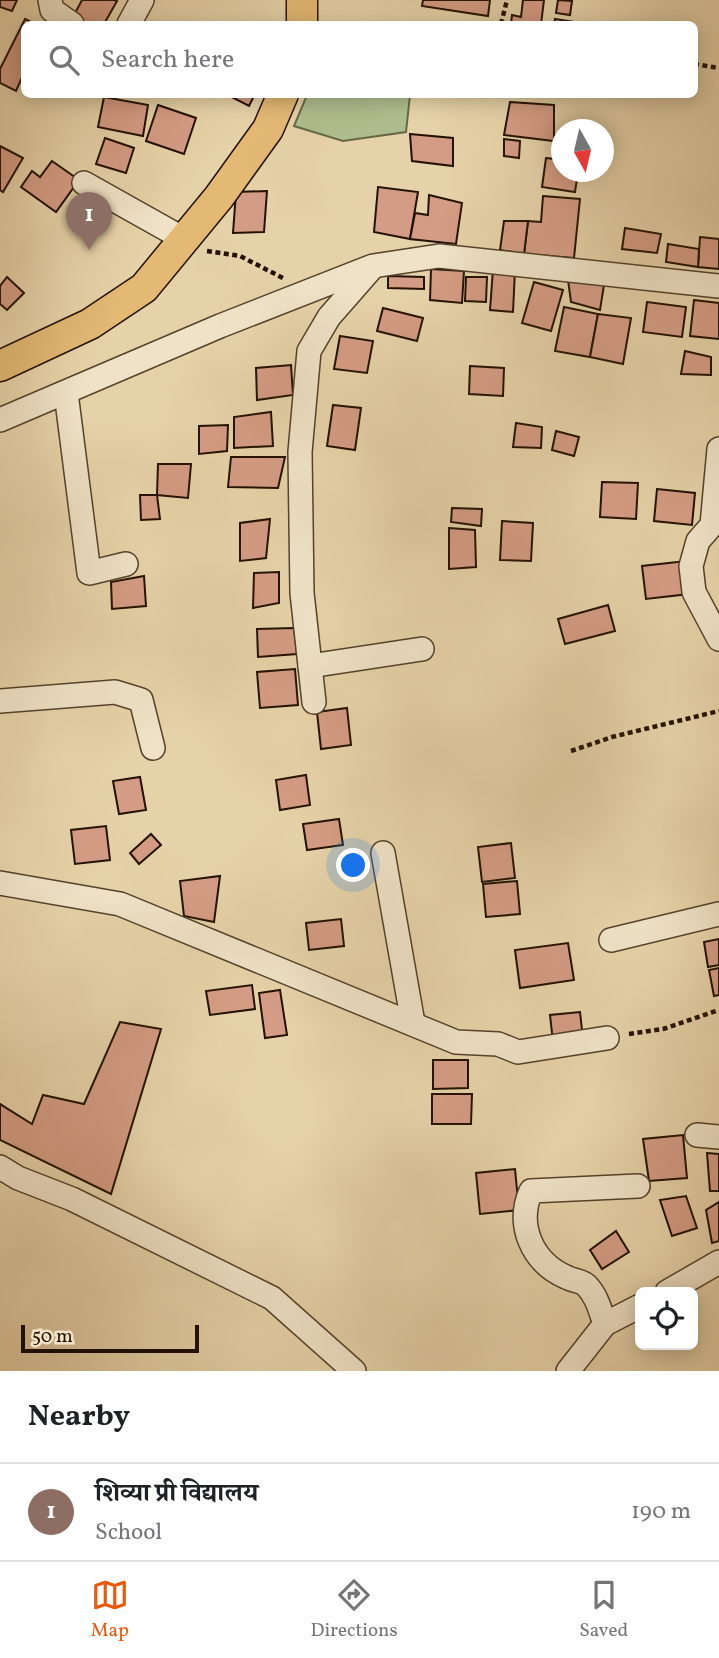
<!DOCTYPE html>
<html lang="en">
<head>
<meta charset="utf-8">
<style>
  :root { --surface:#fff; --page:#f6f6f6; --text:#202124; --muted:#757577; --line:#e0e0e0; --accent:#ea580c }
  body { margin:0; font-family:Vollkorn,"Noto Serif Devanagari",serif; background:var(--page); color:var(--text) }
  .controls { position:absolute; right:21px; bottom:21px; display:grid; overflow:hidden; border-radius:10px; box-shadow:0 4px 18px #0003 }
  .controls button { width:63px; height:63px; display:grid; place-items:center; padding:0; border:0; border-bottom:2px solid var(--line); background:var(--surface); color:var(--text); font:35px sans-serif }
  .compass { position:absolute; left:551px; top:119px; width:63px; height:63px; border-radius:50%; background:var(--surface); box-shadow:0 4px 18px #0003; rotate:172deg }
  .scale { position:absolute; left:21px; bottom:18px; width:178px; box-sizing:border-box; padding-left:7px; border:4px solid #231200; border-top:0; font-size:19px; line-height:24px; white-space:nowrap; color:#231200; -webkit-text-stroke:5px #efe2c6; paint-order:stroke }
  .you { position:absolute; left:354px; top:866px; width:24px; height:24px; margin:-18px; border:5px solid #fff; border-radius:50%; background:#1a73e8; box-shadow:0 0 0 10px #1a73e833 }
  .badge { display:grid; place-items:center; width:46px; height:46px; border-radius:50%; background:var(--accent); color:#fff; font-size:23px; font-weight:700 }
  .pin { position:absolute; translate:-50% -58px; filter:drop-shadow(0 2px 4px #0008) }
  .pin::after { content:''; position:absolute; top:37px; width:24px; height:21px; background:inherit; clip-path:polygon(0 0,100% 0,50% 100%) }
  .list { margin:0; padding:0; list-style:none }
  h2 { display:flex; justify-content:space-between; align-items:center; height:91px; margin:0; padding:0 28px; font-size:30px }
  h2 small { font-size:23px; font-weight:400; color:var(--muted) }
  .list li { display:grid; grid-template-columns:46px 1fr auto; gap:21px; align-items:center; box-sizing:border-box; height:98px; padding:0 28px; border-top:2px solid var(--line) }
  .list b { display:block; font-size:26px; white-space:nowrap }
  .list p { margin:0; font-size:23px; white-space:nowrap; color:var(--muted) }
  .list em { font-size:23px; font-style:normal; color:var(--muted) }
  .icon { flex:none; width:38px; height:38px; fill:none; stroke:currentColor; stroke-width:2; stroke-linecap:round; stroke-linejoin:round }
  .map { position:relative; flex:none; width:719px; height:1371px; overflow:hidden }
  .search { position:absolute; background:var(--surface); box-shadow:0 4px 18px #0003; left:21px; right:21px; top:21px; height:77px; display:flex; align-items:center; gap:18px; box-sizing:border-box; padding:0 24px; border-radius:10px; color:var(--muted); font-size:26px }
  .sheet { height:189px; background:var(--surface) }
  nav { display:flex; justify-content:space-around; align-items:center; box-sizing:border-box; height:98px; border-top:2px solid var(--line); background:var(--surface); font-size:19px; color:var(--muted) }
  nav a { display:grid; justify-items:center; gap:4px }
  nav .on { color:var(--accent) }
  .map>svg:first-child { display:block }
</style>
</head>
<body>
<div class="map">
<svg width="719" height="1371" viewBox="0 0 719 1371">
  <rect width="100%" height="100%" fill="#e6d2a8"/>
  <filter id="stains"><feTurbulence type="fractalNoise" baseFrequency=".00286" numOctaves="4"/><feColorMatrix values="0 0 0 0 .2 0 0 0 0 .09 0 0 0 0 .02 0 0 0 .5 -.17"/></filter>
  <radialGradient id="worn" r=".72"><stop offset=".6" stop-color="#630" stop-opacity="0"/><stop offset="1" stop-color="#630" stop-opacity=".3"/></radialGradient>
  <polygon fill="#aebd8d" stroke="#686846" stroke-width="2" points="307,95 410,95 406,132 343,141 294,126"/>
  <g fill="#d49c84" stroke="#231200" stroke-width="2">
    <polygon points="0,0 17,0 12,11 0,7"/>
    <polygon points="82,0 114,0 117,1 104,24 87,24 73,17"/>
    <polygon points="423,0 490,0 488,16 422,6"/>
    <polygon points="523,0 544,0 541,24 511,24 512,15 521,17"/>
    <polygon points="558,0 572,1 570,15 556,13"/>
    <polygon points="25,19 35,24 24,24 24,73 16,91 0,83 0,69"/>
    <polygon points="555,19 587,24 554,24"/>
    <polygon points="226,94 255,94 249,106"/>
    <polygon points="104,97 148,105 143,136 98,127"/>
    <polygon points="510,102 554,105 554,141 504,135"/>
    <polygon points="158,105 196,118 184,154 146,141"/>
    <polygon points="410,134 453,138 453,166 412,161"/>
    <polygon points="105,138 134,148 126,173 96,164"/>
    <polygon points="504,139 520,141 519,158 504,156"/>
    <polygon points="0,146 23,158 3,192 0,190"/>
    <polygon points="546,158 562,160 562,172 578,172 575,192 542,187"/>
    <polygon points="52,161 79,180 56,212 21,187 32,171 40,177"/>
    <polygon points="378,187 418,192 410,239 374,232"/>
    <polygon points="267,191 264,232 233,233 236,192"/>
    <polygon points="429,195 462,203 456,244 410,239 415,213 428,215"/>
    <polygon points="543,196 580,199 574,258 524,254 528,221 541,222"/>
    <polygon points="504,221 528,221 524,254 500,250"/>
    <polygon points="625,228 661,234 657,253 622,249"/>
    <polygon points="700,237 719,239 719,269 698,267"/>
    <polygon points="668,244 699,249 698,267 666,262"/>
    <polygon points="431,269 464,271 462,303 430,300"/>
    <polygon points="493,269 515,270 513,312 490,310"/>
    <polygon points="388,276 424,277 424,289 388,288"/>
    <polygon points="7,277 24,293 7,310 0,304 0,286"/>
    <polygon points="466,277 487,277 486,302 465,301"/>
    <polygon points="568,280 604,285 600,310 571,302"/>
    <polygon points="534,282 563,290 551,331 522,323"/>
    <polygon points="694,300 719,303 719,339 690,336"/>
    <polygon points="647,302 686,307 682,337 643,332"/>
    <polygon points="564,307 598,314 590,357 555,351"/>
    <polygon points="383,308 423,318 417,341 377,331"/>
    <polygon points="598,314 631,318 623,364 590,357"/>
    <polygon points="340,336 373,341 367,373 334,369"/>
    <polygon points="685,351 711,357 711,375 681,374"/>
    <polygon points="291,365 293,395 257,400 256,368"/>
    <polygon points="470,366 504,368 503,396 469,394"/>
    <polygon points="333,405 361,408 355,450 327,446"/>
    <polygon points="271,412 273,446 234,448 234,417"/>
    <polygon points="516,423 542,427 541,448 513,447"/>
    <polygon points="228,425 227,451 199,454 199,426"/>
    <polygon points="556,431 579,437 574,456 552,450"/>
    <polygon points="231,457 285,457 278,488 228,487"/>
    <polygon points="158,464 191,464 188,498 157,495"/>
    <polygon points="602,482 638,483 636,519 600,517"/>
    <polygon points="657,489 695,493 692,525 654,521"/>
    <polygon points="140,495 157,495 160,519 141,520"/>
    <polygon points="452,508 482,509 481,526 451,522"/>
    <polygon points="270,519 266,558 240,561 240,523"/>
    <polygon points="502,521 533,523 531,561 500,560"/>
    <polygon points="449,528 475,530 476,567 449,569"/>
    <polygon points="686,561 689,594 646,599 642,566"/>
    <polygon points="279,572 279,603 253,608 254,573"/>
    <polygon points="144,576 146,606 112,609 111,582"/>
    <polygon points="608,605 615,631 565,644 558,619"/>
    <polygon points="294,628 297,654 258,657 257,629"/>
    <polygon points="295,669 298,705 260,708 257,672"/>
    <polygon points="347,708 351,745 321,749 317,712"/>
    <polygon points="306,775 310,805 280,810 276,780"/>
    <polygon points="140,777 146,810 119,814 113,781"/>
    <polygon points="339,819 343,845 307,850 303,824"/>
    <polygon points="106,826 110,860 75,864 71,830"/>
    <polygon points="151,834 161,845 139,864 130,853"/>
    <polygon points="511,843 515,878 482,882 478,847"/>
    <polygon points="220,876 214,922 184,916 180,881"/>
    <polygon points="517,881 520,914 486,917 483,884"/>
    <polygon points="341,919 344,946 309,950 306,923"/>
    <polygon points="719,939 719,965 708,967 704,942"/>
    <polygon points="568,943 574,980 520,988 515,950"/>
    <polygon points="719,968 719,995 714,996 709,970"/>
    <polygon points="252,985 255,1009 210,1015 206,991"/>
    <polygon points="280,990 287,1035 265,1038 259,993"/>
    <polygon points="580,1012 583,1039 553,1042 550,1015"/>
    <polygon points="120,1022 161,1029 111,1194 0,1140 0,1104 32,1124 43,1095 84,1104"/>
    <polygon points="433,1060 468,1060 468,1088 433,1089"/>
    <polygon points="432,1094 472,1094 471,1124 432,1124"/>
    <polygon points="683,1135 687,1178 649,1181 643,1139"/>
    <polygon points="707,1153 719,1154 719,1191 710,1191"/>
    <polygon points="515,1169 519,1210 480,1214 476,1173"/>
    <polygon points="686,1196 697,1228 672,1236 660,1200"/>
    <polygon points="719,1202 719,1241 712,1243 706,1210"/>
    <polygon points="616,1231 629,1252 602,1269 590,1250"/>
  </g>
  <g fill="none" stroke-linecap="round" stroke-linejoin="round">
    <defs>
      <g id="minor">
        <polyline points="50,0 52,10 72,24"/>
        <polyline points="129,24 142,0"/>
        <polyline points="84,183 182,238"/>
        <polyline points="66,393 89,573 126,564"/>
        <polyline points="0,420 220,326 373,266 439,256 719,286"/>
        <polyline points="719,449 712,525 698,541 691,566 694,592 719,639"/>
        <polyline points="310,666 422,649"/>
        <polyline points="0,701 115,692 141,700 153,748"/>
        <polyline points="314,702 302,593 300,452 309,351 329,317 371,269"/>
        <polyline points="383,853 413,1023"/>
        <polyline points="0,883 120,904 456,1042 498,1044 518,1052 607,1038"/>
        <polyline points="611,940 719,914"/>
        <polyline points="697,1135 719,1137"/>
        <polyline points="0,1167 18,1178 72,1199 272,1298 354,1371"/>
        <polyline points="667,1292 719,1262"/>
        <path d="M 605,1324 C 600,1310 597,1296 586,1285 C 580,1280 573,1281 566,1277 C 532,1262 516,1225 531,1191 L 638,1186"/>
        <polyline points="568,1371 605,1324 640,1306"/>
      </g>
      <g id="major">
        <polyline points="302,24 302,0"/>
        <polyline points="0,366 90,324 144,288 219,197 268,129 283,94"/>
      </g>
    </defs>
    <use href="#minor" stroke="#54422a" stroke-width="26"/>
    <use href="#major" stroke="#231200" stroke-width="33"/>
    <g stroke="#231200" stroke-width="4.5" stroke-dasharray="5 3.5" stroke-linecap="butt">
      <polyline points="501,24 507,0"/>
      <polyline points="694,64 719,68"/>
      <polyline points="207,251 240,256 283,278"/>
      <polyline points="571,751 612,737 719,711"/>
      <polyline points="629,1034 663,1029 719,1010"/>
    </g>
    <use href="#minor" stroke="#efe2c6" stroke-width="23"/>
    <use href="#major" stroke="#e3b974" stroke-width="30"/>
  </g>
  <rect width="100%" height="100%" filter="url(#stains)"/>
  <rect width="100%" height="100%" fill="url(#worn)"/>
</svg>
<div class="controls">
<button><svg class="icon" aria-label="locate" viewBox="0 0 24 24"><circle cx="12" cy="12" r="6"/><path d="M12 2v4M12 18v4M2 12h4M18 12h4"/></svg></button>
</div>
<svg class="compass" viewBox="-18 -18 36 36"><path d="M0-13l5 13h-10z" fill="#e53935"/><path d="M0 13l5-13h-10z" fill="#757577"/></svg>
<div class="scale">50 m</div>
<div class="you"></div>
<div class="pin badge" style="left:89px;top:250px;background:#8d6e63">1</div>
<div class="search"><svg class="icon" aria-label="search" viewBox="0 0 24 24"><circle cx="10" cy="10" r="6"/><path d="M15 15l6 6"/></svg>Search here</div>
</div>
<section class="sheet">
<h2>Nearby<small></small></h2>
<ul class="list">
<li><span class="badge" style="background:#8d6e63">1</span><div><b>शिव्या प्री विद्यालय</b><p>School</p></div><em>190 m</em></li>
</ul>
</section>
<nav>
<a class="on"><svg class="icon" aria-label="map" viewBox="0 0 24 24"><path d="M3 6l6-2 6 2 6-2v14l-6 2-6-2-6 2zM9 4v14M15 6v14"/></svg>Map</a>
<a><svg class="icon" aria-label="directions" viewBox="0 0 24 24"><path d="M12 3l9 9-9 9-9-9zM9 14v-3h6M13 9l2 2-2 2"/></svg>Directions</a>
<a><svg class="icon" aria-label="saved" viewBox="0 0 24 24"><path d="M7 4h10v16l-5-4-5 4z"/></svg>Saved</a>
</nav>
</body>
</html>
